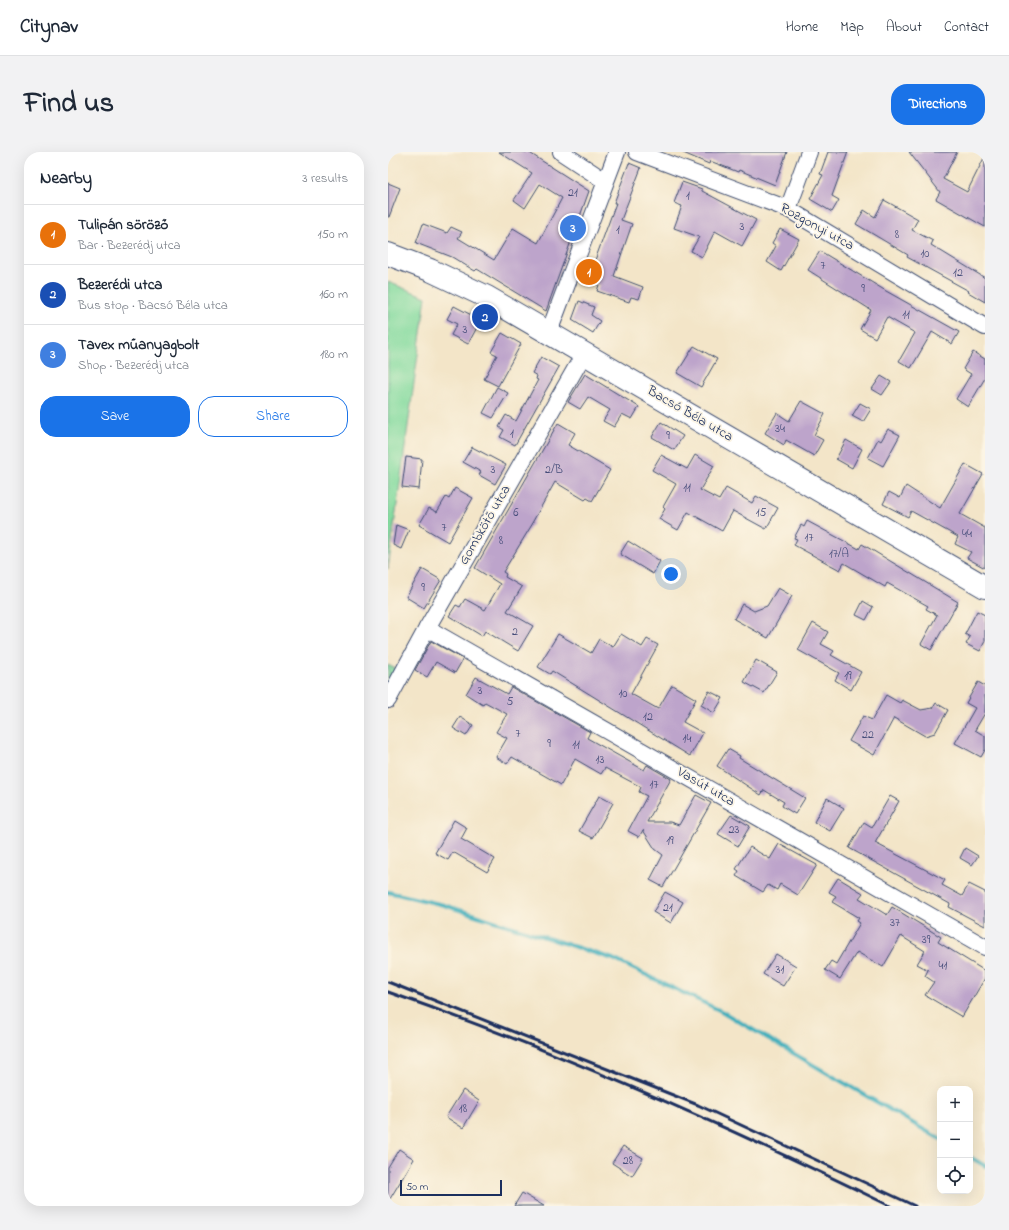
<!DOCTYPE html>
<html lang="en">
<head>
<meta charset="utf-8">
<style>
  :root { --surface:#fff; --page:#f2f2f3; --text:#1f2937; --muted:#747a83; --line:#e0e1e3; --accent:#1a73e8 }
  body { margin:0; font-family:"Indie Flower",sans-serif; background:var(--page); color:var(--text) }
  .controls { position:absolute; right:12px; bottom:12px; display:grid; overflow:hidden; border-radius:8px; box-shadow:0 4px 16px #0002 }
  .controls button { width:36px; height:36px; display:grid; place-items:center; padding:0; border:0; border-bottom:1px solid var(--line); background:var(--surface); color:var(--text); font:20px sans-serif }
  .scale { position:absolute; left:12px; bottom:10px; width:102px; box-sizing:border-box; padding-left:4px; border:2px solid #1b2f5e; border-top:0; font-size:11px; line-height:14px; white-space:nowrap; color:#1b2f5e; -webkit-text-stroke:3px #fcf5e5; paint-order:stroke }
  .you { position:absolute; left:283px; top:422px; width:14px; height:14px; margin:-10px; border:3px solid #fff; border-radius:50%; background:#1a73e8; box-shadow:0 0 0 6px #1a73e833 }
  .badge { display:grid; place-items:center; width:26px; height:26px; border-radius:50%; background:var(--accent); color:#fff; font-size:13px; font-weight:700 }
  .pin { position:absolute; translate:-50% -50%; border:2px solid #fff; box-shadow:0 1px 4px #0006 }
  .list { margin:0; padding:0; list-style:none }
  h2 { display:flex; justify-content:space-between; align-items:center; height:52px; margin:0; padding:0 16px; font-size:17px }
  h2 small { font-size:13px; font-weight:400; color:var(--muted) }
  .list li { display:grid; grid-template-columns:26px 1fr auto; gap:12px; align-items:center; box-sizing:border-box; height:60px; padding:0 16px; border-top:1px solid var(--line) }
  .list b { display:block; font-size:15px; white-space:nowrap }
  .list p { margin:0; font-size:13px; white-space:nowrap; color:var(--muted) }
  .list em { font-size:13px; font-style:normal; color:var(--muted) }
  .actions { display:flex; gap:8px; padding:12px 16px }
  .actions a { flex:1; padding:9px 0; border:1px solid var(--accent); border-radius:16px; text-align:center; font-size:14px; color:var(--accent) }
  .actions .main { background:var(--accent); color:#fff }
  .icon { flex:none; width:22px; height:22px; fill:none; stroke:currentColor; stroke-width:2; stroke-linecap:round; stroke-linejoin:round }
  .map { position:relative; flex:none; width:597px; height:1054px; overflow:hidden; border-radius:16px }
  header { display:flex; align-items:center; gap:24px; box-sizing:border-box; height:56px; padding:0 20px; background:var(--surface); border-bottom:1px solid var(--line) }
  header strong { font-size:19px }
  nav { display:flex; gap:22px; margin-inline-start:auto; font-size:14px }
  .intro { display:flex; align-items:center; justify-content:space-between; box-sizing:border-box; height:96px; padding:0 24px }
  h1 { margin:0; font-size:28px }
  .button { padding:10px 18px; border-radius:16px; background:var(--accent); color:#fff; font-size:14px; font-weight:700 }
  main { display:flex; gap:24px; padding:0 24px }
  aside { flex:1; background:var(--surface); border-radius:16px; box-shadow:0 4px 16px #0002 }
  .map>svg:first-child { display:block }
</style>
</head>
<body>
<header>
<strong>Citynav</strong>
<nav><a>Home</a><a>Map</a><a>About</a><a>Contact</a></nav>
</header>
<div class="intro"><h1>Find us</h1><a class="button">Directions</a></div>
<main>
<aside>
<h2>Nearby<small>3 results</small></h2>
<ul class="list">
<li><span class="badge" style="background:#e8710a">1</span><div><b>Tulipán söröző</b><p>Bar · Bezerédj utca</p></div><em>150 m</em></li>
<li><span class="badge" style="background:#1a4fb4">2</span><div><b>Bezerédi utca</b><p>Bus stop · Bacsó Béla utca</p></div><em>160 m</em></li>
<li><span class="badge" style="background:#3f7fe0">3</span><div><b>Tavex műanyagbolt</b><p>Shop · Bezerédj utca</p></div><em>180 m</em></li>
</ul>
<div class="actions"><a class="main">Save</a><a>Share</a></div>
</aside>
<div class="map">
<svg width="597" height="1054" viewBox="0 0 597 1054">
  <rect width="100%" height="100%" fill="#fcf5e5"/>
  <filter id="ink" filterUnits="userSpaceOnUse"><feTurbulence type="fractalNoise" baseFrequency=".025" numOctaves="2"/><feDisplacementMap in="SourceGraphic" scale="8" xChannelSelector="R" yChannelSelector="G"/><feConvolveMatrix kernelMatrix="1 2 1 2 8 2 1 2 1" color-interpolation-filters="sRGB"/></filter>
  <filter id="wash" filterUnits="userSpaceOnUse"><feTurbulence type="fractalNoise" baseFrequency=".012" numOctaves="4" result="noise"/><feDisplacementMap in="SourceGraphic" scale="16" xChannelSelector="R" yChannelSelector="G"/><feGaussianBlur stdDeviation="0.9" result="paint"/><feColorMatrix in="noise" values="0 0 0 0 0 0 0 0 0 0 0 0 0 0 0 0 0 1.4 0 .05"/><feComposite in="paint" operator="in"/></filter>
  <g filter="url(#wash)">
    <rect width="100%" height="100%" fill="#f3e5c8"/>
    <g fill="#83da9e" stroke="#4f847e">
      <polygon points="0,130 38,145 0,417"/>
      <polygon points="0,513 10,518 0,534"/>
    </g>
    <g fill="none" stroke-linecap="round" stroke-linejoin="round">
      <g stroke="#40afbc" stroke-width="4">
        <polyline points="0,740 56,753 225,807 333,859 552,987"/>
        <polyline points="582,1005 597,1014"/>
      </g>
    </g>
    <g id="blocks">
      <g fill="#bda4cb">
        <polygon points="111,0 140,0 201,39 158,159 89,117 87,119 64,105 28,91 35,72 59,81 63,75 74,80 70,86 106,108 125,76 150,91 174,46 152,32 137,56 126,48 144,21"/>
        <polygon points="293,0 399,0 387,33 351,18 350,20 322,9 321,12"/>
        <polygon points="440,0 460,0 444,44 451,48 444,60 422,47 435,23 432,22"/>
        <polygon points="521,0 569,0 555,27 579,40 597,4 597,75 548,47 552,40"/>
        <polygon points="241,11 253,16 233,68 244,72 226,124 255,135 251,147 243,145 241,150 209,139 211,133 204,130 210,113 206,111 228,51 226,51"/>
        <polygon points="294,30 314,37 314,39 368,68 354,94 327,79 314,105 303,99 311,85 286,76 294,54 286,51"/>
        <polygon points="0,31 12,36 1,65 0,65"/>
        <polygon points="496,48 530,67 524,78 545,89 543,93 597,126 597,150 580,140 581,139 519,105 520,103 468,72 476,58 487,65"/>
        <polygon points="392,77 411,87 393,119 379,110 388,94 384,91"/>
        <polygon points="432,99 498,139 571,180 564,192 544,180 523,216 511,209 527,181 499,165 487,186 472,177 483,158 420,118"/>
        <polygon points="191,149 206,155 203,163 212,169 205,181 184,168"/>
        <polygon points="66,154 93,168 80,192 63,183 69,172 59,167"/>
        <polygon points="114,181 133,192 110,234 96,227 109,203 103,200"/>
        <polygon points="306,194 329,207 313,235 289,221"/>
        <polygon points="585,200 597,207 597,226 580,255 568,247 583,222 575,217"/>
        <polygon points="153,205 171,215 127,293 112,285 116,278 111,275 118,263 128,269 150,228 148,227 149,224 144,221"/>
        <polygon points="197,222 251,255 244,267 234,262 226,275 215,269 222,258 200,245 192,257 180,250"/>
        <polygon points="493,224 503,230 494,243 484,237"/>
        <polygon points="109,235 120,241 105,266 95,261"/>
        <polygon points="413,249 437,262 426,283 435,288 426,304 398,288 396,293 377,281 389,261 401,269"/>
        <polygon points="472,251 483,257 475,270 464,264"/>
        <polygon points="273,270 295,284 286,298 264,285"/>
        <polygon points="170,271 187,281 180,293 222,318 204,349 199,346 197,348 167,330 144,371 145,371 115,420 118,422 117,425 134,435 119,459 145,474 130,499 97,479 94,484 61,464 68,453 72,455 77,447 97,458 112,432 87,416"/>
        <polygon points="500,277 512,283 495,314 480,306 490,287 493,289"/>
        <polygon points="458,288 474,297 464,316 448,307"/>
        <polygon points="84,295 118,313 107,332 91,323 93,320 75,310"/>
        <polygon points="273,303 299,317 307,303 326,314 312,338 331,348 338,336 364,351 368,344 390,356 378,377 345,359 334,379 300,360 290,378 271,367 277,357 275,355 288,332 264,318"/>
        <polygon points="18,305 34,307 31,337 14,335"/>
        <polygon points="577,312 595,322 572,362 597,376 597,416 579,406 583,400 567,392 570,385 523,359 520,365 495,352 501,340 512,346 518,334 552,356"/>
        <polygon points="67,336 85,346 60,390 31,373 41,356 49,360 58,345 61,347"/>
        <polygon points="419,369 471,397 474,392 570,450 543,498 533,492 549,463 538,457 540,454 499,431 497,435 456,411 452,418 406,393 409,387 406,386 413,373 416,375"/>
        <polygon points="8,373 21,378 13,397 5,393"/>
        <polygon points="240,389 272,409 265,422 232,402"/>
        <polygon points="34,417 53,428 36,456 18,445"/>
        <polygon points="390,436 404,444 380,486 346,467 354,452 366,459 379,454"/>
        <polygon points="475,449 485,455 478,468 468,463"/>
        <polygon points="589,459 597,463 597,489 592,499 578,492 582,485 577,482"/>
        <polygon points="425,471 440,480 433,492 446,499 443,503 473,520 463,538 447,528 451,521 410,498"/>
        <polygon points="170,482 203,501 211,487 225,495 233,482 254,495 259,487 270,493 243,542 270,557 284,533 308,547 295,570 315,581 302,604 164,519 162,522 150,515"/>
        <polygon points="43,489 75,507 67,521 48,510 39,525 27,518"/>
        <polygon points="368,508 389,520 376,541 356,530"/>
        <polygon points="88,525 119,542 123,535 202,580 199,586 256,618 259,613 283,627 259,670 282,670 291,673 308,643 323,651 275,735 262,728 275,703 267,697 255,678 251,685 240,679 259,644 251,640 253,635 217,616 213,622 187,607 173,633 124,605 119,612 108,605 119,586 108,580 119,562 97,550 95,553 78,542"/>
        <polygon points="590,530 597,534 597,561 587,578 597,584 597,598 593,605 567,591 587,556 578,551"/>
        <polygon points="321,539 335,546 326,561 313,553"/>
        <polygon points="498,543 512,551 514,548 533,558 545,556 548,551 560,558 547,581 537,584 506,566 486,603 461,589 475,564 484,568"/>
        <polygon points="72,565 85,573 78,584 65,576"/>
        <polygon points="340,597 352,604 351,606 417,646 407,662 394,654 396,650 376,638 373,643 329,614"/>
        <polygon points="211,644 225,651 205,686 191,679"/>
        <polygon points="502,644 511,649 487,691 557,728 554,733 574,744 581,732 597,740 597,774 561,755 562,752 461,696 476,670 484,675"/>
        <polygon points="439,646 456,656 442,679 426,670"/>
        <polygon points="343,663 362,674 350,694 330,682"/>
        <polygon points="66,668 79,676 73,687 107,707 99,720 65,700 60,708 47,701"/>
        <polygon points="391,692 429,713 410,743 392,732 389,738 380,733 375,740 348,724 351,719 348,717 362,695 382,707"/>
        <polygon points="577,696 590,704 584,713 572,706"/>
        <polygon points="450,726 475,741 471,746 499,763 504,755 553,785 550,790 597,819 597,826 574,865 537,843 546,830 537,824 540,818 529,812 537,799 513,784 495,815 469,800 452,827 437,818 443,809 448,812 472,771 469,769 471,766 444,750 448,744 441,740"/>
        <polygon points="277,740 295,750 283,771 265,760"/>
        <polygon points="388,802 408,814 395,834 375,822"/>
        <polygon points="75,938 91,949 75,976 58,965"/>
        <polygon points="235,994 255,1006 244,1024 224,1011"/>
        <polygon points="11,997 26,1007 0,1050 0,1015"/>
        <polygon points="134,1041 156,1054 126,1054"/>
      </g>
    </g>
  </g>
  <g filter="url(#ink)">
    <use href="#blocks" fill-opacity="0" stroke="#3b4a6e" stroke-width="1"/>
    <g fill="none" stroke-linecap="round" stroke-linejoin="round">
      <defs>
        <g id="street">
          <polyline points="173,0 217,29"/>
          <polyline points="249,0 400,57 597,175"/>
          <polyline points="400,57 421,0"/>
          <polyline points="161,180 229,0"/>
          <polyline points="39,476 597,795"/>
          <polyline points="0,548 39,476 197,200"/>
        </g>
        <polyline id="primary" points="0,102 42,118 99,145 597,435"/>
      </defs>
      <use href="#street" stroke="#3b4a6e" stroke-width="18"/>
      <use href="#primary" stroke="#3b4a6e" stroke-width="24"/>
      <use href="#street" stroke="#fff" stroke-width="16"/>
      <use href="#primary" stroke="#fff" stroke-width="22"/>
      <g stroke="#1b2f5e" stroke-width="3">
        <polyline points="0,830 310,953 527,1054"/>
        <path d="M 0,840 C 172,900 339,974 502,1054"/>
      </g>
    </g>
  </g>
  <g text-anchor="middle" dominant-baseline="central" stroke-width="3.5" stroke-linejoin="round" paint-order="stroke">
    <g font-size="12" fill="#444c79">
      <text x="185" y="41">21</text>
      <text x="300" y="44">1</text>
      <text x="354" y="75">3</text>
      <text x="230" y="78">1</text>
      <text x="509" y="83">8</text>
      <text x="537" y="102">10</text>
      <text x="435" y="114">7</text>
      <text x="570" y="121">12</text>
      <text x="475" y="137">9</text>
      <text x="518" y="163">11</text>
      <text x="77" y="178">3</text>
      <text x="392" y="277">34</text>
      <text x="124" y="282">1</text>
      <text x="280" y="284">9</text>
      <text x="105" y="318">3</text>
      <text x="166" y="318">2/B</text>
      <text x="299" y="336">11</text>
      <text x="128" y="361">6</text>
      <text x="373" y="361">15</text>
      <text x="56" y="376">7</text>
      <text x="579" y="382">44</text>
      <text x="421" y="386">17</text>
      <text x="113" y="389">8</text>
      <text x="451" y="402">17/A</text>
      <text x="35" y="436">9</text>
      <text x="127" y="480">2</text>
      <text x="460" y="524">19</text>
      <text x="92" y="539">3</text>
      <text x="235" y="542">10</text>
      <text x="122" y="550">5</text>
      <text x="260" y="565">12</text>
      <text x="130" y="582">7</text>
      <text x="480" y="583">22</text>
      <text x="299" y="587">14</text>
      <text x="161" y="592">9</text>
      <text x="188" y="593">11</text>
      <text x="212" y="608">13</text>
      <text x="266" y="633">17</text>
      <text x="346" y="678">23</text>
      <text x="282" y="689">19</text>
      <text x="280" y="756">21</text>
      <text x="507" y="771">37</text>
      <text x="538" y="788">39</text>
      <text x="555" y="814">41</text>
      <text x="392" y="818">31</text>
      <text x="75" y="957">18</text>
      <text x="240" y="1009">28</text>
    </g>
    <g font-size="14" fill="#1b2f5e" stroke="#fcf5e5">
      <text transform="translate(429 75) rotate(29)">Rozgonyi utca</text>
      <text transform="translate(302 262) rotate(30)">Bacsó Béla utca</text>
      <text transform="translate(97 373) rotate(-60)">Gombkötő utca</text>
      <text transform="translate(318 635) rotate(30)">Vasút utca</text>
    </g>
  </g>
</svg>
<div class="controls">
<button>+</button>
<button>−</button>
<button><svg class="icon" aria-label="locate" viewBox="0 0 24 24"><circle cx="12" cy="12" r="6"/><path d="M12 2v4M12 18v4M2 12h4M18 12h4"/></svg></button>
</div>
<div class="scale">50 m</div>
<div class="you"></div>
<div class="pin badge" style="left:201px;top:120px;background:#e8710a">1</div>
<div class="pin badge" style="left:97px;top:165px;background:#1a4fb4">2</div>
<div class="pin badge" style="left:185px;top:76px;background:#3f7fe0">3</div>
</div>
</main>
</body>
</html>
